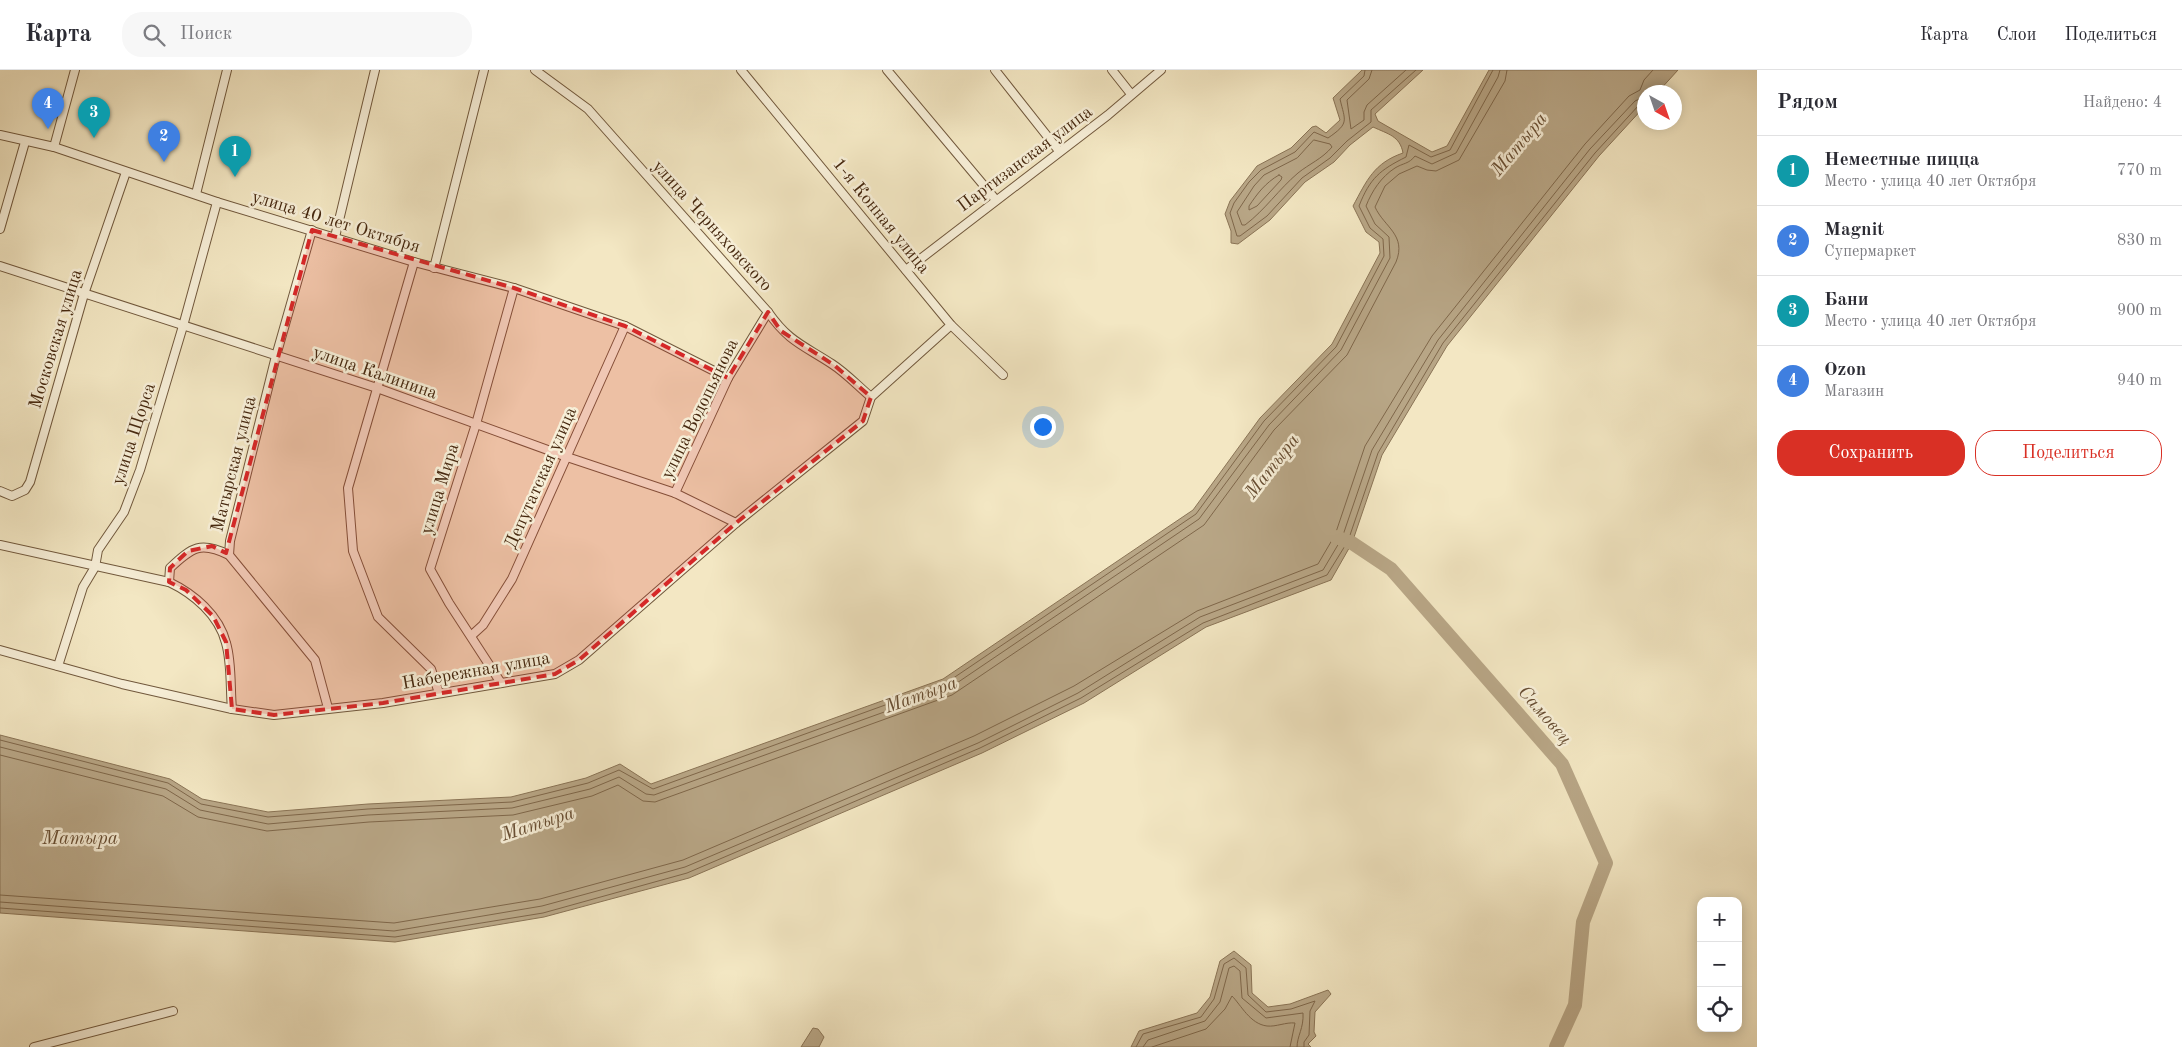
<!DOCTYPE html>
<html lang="ru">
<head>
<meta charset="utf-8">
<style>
  :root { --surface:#fff; --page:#f7f7f7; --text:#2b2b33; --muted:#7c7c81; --line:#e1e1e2; --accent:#d93025 }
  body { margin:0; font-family:"Old Standard TT",serif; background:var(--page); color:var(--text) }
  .controls { position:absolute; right:15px; bottom:15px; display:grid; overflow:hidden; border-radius:10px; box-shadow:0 2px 12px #0003 }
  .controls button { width:45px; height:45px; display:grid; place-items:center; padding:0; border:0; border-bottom:1px solid var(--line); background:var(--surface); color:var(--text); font:25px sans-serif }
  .compass { position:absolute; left:1637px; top:15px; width:45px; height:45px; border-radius:50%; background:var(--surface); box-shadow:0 2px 12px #0003; rotate:140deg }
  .you { position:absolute; left:1042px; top:356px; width:18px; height:18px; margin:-12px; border:4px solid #fff; border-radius:50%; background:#1a73e8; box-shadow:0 0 0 8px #1a73e833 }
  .badge { display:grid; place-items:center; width:32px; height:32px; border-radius:50%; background:var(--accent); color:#fff; font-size:16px; font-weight:700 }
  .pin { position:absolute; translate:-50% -41px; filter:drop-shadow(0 1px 2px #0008) }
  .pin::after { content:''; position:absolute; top:26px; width:18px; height:15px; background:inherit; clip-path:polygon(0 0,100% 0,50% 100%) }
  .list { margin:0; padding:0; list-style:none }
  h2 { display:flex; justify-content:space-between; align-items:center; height:65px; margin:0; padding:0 20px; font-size:21px }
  h2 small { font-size:16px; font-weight:400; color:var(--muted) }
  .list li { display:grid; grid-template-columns:32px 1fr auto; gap:15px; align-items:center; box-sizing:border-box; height:70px; padding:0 20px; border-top:1px solid var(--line) }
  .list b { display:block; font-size:19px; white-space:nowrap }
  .list p { margin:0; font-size:16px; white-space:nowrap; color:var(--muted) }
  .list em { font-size:16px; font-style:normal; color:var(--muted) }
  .actions { display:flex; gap:10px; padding:15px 20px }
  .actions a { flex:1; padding:11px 0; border:1px solid var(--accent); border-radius:20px; text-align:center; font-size:18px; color:var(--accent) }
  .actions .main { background:var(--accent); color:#fff }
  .icon { flex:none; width:28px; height:28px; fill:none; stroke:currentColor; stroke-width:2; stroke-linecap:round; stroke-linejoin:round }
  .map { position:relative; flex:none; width:1757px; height:977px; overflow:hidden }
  header { display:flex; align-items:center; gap:30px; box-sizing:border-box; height:70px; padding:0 25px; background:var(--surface); border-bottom:1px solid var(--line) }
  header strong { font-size:24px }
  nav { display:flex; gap:28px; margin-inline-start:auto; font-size:18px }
  .search { width:350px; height:45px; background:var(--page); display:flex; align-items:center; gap:12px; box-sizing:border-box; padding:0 18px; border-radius:20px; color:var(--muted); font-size:19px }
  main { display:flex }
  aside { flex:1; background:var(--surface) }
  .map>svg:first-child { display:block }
</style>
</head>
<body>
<header>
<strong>Карта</strong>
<div class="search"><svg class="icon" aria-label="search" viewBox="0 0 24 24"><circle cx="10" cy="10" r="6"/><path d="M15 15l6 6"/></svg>Поиск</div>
<nav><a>Карта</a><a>Слои</a><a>Поделиться</a></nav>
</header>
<main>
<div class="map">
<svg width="1757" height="977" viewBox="0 0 1757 977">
  <rect width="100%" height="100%" fill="#f3e7c3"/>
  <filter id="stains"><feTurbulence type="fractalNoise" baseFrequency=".004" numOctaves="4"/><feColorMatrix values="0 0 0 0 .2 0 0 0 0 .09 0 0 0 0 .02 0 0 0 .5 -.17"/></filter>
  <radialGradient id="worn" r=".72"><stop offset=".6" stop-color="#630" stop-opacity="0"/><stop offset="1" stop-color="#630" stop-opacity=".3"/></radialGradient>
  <g fill="#b8a686" stroke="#8a7456">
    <path d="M 1362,0 L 1423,0 L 1375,44 L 1378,51 L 1432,82 L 1447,76 L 1489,0 L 1678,0 L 1658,22 L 1644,22 L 1644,37 L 1599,86 L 1447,276 L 1382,385 L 1352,473 L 1331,510 L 1206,557 L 1084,633 L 982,683 L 689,808 L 544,847 L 395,872 L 0,843 L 0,665 L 170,709 L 202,729 L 268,742 L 368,734 L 511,727 L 586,708 L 620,694 L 651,714 L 943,609 L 1193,440 L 1260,348 L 1332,274 L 1380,183 L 1379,172 L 1366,162 L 1353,136 C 1367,110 1374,93 1403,83 C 1400,66 1388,64 1373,57 L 1350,75 L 1334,92 L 1305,112 L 1270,150 L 1238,174 L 1231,173 L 1231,161 L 1225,144 L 1230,131 L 1257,96 L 1291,78 L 1312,57 L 1316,56 L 1326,63 L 1340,50 L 1333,28 Z"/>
    <polygon points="1234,881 1251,895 1252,923 1268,937 1290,934 1328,920 1331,924 1315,942 1314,962 1316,966 1308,974 1311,977 1131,977 1139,961 1197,943 1210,927 1220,891"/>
    <polygon points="813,958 818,959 824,967 819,977 801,977"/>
  </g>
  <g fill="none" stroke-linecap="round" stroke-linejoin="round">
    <g stroke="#7f674a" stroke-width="1">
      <path d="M 1365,0 L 1364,6 L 1340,29 C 1345,51 1350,53 1328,68 L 1314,62 L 1295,82 L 1261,100 L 1249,112 L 1234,133 L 1230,143 L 1237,166 L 1240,166 L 1267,146 L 1302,108 L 1330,88 L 1347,71 L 1371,52 L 1371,40 L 1416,0"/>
      <polyline points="1372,0 1369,9 1347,30 1351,59 1364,50 1364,42 1367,35 1406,0"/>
      <path d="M 1314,70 L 1330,74 L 1332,77 C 1322,89 1309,94 1298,103 C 1279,119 1265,140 1245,155 L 1242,155 L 1237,142 L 1254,116 L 1264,105 L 1297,88 Z"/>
      <path d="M 1279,105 L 1282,107 L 1281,110 L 1257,136 L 1249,140 L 1249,136 C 1257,124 1265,113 1279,105 Z"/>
      <path d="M 0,670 L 168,713 L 201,734 L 268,747 L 368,739 L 512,732 L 588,713 L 619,700 L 653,719 L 946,613 L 1196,444 L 1264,351 L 1336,277 L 1384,186 L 1383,169 L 1370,158 L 1359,136 C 1370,108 1380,100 1406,87 L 1409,75 L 1431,87 L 1450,80 L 1493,0"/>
      <path d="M 0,677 L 166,719 L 200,740 L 268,754 L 368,745 L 512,738 L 590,719 L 619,707 L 646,724 L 654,725 L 948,619 L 1199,449 L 1269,355 L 1341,280 L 1390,188 L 1389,167 L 1375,154 L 1366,136 C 1372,121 1381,107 1395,98 C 1403,93 1409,94 1415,86 L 1432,94 L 1456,83 L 1498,7 L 1500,0"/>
      <path d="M 0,685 L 163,726 L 198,747 L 267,761 L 369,752 L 513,745 L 592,726 L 618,715 L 643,731 L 655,732 L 952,625 L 1204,455 L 1274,360 L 1347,285 L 1396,192 C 1407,165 1384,157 1375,137 L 1385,116 L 1399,104 L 1417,96 L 1427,100 L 1436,101 L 1459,90 L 1505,11 L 1507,0"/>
      <polyline points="0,825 394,853 540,829 683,790 974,666 1074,616 1197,541 1318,494 1335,465 1365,376 1432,266 1585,74 1629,26 1640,20 1644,10 1653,0"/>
      <polyline points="0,832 394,861 542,836 685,797 978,673 1078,623 1200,547 1323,500 1342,468 1372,380 1438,270 1590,79 1635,31 1644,27"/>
      <polyline points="0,838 395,867 543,843 687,803 980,678 1081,628 1203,553 1327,505 1348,471 1378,383 1443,273 1595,83 1639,35 1644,34"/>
      <polyline points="1136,977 1143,964 1201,947 1214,929 1224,894 1234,888 1246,898 1248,925 1266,942 1291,939 1315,931 1310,941 1309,965 1304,972 1304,977"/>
      <path d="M 1143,977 L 1148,970 L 1205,951 L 1220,932 L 1229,898 L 1234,896 L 1240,901 L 1242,928 L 1266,948 L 1303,943 C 1304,958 1297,966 1297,977"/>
      <path d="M 1152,977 L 1206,959 L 1225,939 L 1232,926 C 1241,935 1250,954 1267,956 C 1276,957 1286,952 1295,953 L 1290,977"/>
    </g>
    <polyline stroke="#b8a686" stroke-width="14" points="1336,467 1352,473 1391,499 1562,694 1606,793 1583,852 1575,935 1556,977"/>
    <defs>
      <g id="street">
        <path d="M 535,0 L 588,39 L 768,242 C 789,272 803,275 832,294 C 846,303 858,316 871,327"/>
        <polyline points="741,0 951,255 1003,305"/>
        <polyline points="887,0 996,130"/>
        <polyline points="995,0 1059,81"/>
        <polyline points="1112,0 1131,24"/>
        <polyline points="0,65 54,77 217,132 414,192 514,218 625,256 728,308"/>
        <polyline points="54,77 75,0"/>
        <polyline points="196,124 227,0"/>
        <polyline points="0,159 25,72"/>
        <polyline points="312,160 276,286 230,471 229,485 315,590 328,638"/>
        <polyline points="335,167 375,0"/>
        <polyline points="414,192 348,418 353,481 378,547 431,599 439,623"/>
        <polyline points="0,196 377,318 567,387 675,423 736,453"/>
        <polyline points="434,198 484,0"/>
        <polyline points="906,200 1108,45 1161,0"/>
        <polyline points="0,421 12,426 25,420 30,412 84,224 126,102"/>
        <polyline points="675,423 728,308 768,242"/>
        <path d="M 0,475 L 169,512 C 194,524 219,545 226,573 C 232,593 230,618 232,639"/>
        <path d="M 169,512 L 170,498 C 192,477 201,471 229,485"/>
        <polyline points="472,565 483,555 512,509 625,256"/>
        <polyline points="0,580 122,614 232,639 274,645 383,633 555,604 579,590 736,453 863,351 871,327 951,255"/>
        <polyline points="58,596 83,517 95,497 98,480 124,442 140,400 183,256 217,132"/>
        <polyline points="501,613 449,533 430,499 476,354 514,218"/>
        <polyline points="34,977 173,941"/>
      </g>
    </defs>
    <use href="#street" stroke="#71583c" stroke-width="10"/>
    <use href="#street" stroke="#f7efd8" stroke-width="8"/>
  </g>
  <path fill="#d62828" fill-opacity="0.2" stroke="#d62828" stroke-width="4" stroke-dasharray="10 6" stroke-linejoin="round" d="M 312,160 L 514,218 L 625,256 L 728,308 L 768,242 L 781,261 L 834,295 L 871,327 L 863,351 L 736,453 L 579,590 L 555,604 L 383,633 L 274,645 L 232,639 L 226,572 L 213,546 L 186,520 L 169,512 L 170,498 L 188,481 L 212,476 L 226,483 Z"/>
  <g text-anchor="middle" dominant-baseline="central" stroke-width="5" stroke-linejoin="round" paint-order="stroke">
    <g font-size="18" fill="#46280f" stroke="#f7efd8">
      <text transform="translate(1025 89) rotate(-37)">Партизанская улица</text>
      <text transform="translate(881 146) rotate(51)">1-я Конная улица</text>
      <text transform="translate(336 152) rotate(17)">улица 40 лет Октября</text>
      <text transform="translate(712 156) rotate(48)">улица Черняховского</text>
      <text transform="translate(56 269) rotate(-73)">Московская улица</text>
      <text transform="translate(375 303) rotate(19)">улица Калинина</text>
      <text transform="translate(700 339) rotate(-64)">улица Водопьянова</text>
      <text transform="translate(134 364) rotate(-72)">улица Щорса</text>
      <text transform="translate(234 394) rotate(-76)">Матырская улица</text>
      <text transform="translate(541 408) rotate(-66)">Депутатская улица</text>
      <text transform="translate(440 419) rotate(-73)">улица Мира</text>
      <text transform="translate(476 601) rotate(-10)">Набережная улица</text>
    </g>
    <g font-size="19" font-style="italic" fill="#684e33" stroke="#f7efd8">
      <text transform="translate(1520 75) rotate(-50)">Матыра</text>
      <text transform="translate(1273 397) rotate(-52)">Матыра</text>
      <text transform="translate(921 626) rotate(-20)">Матыра</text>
      <text transform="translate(1544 646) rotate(49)">Самовец</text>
      <text transform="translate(538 755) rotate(-18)">Матыра</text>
      <text x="80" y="769">Матыра</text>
    </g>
  </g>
  <rect width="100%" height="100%" filter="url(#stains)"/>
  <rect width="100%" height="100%" fill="url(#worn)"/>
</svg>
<div class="controls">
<button>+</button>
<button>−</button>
<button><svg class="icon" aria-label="locate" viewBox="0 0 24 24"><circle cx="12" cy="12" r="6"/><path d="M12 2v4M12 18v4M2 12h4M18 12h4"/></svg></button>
</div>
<svg class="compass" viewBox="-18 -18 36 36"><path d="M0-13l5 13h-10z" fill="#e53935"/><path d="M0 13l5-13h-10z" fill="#7c7c81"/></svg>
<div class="you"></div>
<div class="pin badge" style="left:235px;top:107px;background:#0f9aa8">1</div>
<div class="pin badge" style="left:164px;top:92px;background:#3f7fe0">2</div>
<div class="pin badge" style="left:94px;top:68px;background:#0f9aa8">3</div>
<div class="pin badge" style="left:48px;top:59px;background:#3f7fe0">4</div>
</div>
<aside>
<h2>Рядом<small>Найдено: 4</small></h2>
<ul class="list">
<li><span class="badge" style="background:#0f9aa8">1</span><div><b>Неместные пицца</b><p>Место · улица 40 лет Октября</p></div><em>770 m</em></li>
<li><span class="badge" style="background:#3f7fe0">2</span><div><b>Magnit</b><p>Супермаркет</p></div><em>830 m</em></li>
<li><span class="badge" style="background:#0f9aa8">3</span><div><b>Бани</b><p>Место · улица 40 лет Октября</p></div><em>900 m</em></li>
<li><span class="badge" style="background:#3f7fe0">4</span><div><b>Ozon</b><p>Магазин</p></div><em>940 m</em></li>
</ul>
<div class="actions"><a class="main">Сохранить</a><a>Поделиться</a></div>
</aside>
</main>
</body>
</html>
